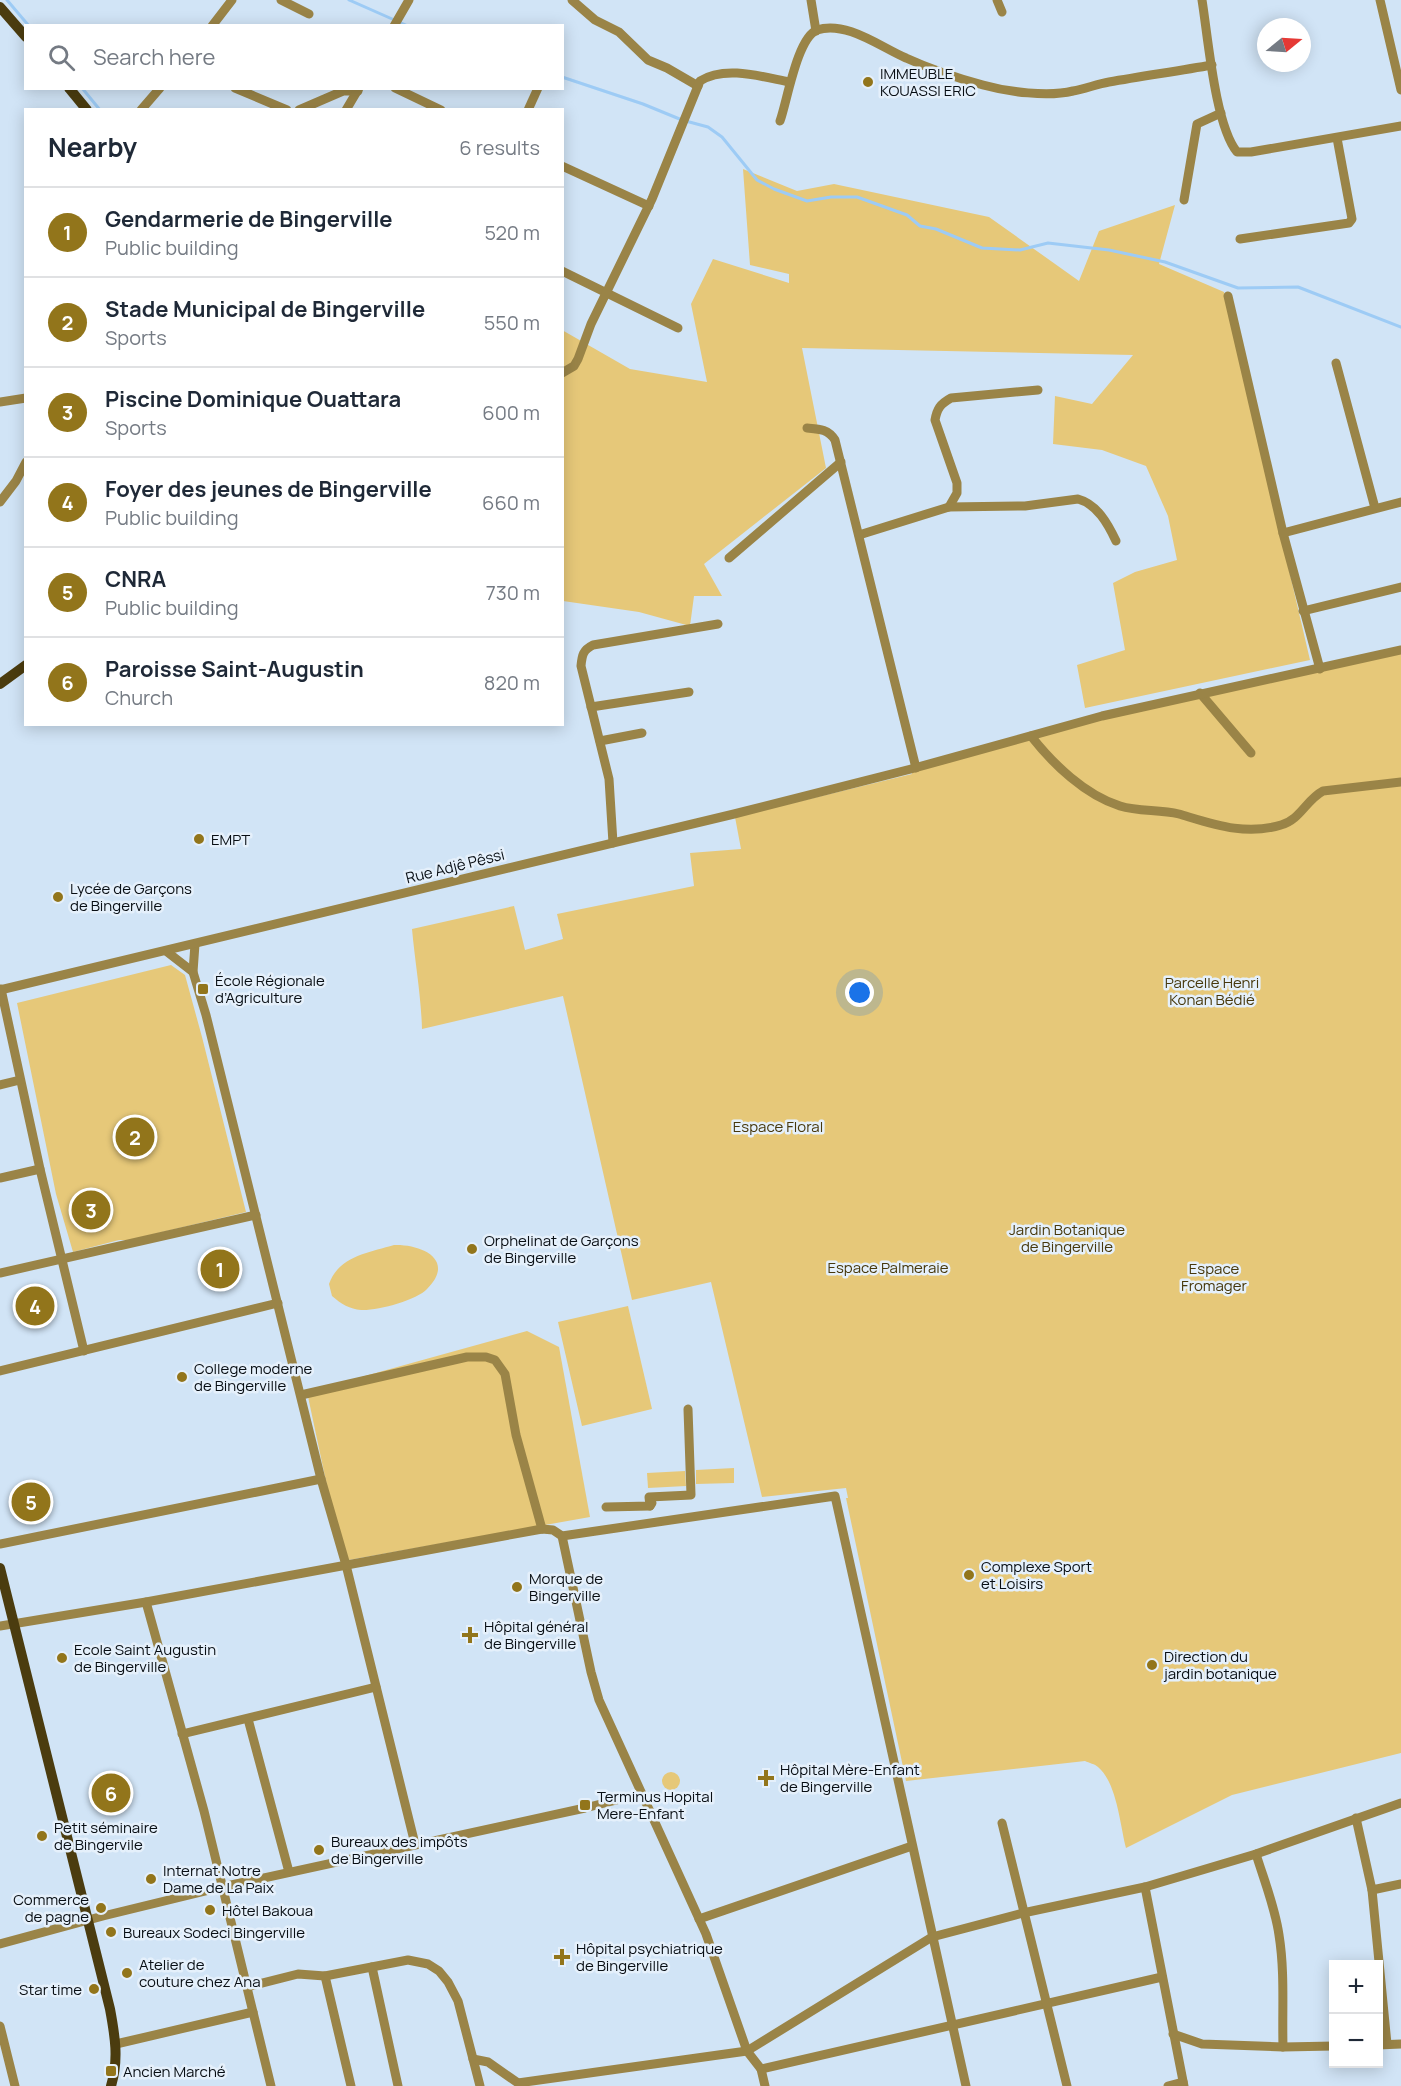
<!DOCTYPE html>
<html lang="en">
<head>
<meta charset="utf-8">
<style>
  :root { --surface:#fff; --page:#f2f2f3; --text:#1f2937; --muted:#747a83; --line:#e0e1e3; --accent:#92751b }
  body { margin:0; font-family:Manrope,sans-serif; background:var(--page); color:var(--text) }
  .controls { position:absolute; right:18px; bottom:18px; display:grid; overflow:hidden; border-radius:0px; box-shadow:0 3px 15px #0003 }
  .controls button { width:54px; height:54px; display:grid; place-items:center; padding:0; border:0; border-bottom:2px solid var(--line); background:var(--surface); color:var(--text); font:30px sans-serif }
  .compass { position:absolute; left:1257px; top:18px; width:54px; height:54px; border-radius:50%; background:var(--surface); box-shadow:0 3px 15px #0003; rotate:72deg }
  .you { position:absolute; left:860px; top:993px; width:21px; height:21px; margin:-15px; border:4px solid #fff; border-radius:50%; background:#1a73e8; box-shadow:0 0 0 9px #1a73e833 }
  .badge { display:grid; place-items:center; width:39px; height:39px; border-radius:50%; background:var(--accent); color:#fff; font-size:20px; font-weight:700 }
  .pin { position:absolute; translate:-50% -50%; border:3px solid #fff; box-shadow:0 2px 6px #0006 }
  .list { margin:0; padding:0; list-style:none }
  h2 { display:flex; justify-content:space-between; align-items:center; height:78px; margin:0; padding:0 24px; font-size:26px }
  h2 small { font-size:20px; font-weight:400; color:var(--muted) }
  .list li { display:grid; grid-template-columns:39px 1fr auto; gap:18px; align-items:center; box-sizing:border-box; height:90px; padding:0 24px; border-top:2px solid var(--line) }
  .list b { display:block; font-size:22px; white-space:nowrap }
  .list p { margin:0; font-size:20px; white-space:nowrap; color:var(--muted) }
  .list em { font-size:20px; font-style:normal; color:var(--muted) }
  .icon { flex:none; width:33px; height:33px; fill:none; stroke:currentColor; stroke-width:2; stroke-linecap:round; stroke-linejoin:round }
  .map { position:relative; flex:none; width:1401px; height:2086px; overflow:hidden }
  .search { position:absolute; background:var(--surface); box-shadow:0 3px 15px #0003; left:24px; top:24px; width:540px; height:66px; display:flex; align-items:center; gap:15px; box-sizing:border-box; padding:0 21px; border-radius:0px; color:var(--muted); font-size:22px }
  .panel { position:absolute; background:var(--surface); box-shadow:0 3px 15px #0003; left:24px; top:108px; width:540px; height:618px; border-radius:0px }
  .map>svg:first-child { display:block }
</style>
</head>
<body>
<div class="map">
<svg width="1401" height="2086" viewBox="0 0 1401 2086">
  <rect width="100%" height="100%" fill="#d1e4f6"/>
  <g fill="#e6c879">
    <polygon points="743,169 797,191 834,184 989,217 1079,281 1099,231 1175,205 1159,264 1224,292 1310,660 1085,708 1077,665 1125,650 1113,583 1135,572 1177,560 1168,516 1146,466 1102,450 1053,444 1055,396 1092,404 1133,355 802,348 826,468 704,564 722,596 694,596 690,626 639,612 563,601 562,330 630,369 707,382 691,304 713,259 789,283 789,274 750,265"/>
    <path d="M 1401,646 L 1401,1753 L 1232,1795 L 1126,1848 C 1120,1825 1117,1783 1098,1767 C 1095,1764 1089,1763 1085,1761 L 906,1781 L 846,1498 L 848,1498 L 846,1488 L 762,1497 L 711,1282 L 632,1300 L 563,996 L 422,1029 C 421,995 415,962 412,929 L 514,906 L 525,950 L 563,939 L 557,914 L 694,886 L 690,853 L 741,849 L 735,817 L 912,774 L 911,767 Z"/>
    <polygon points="171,965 185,975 202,1037 246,1212 129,1240 119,1240 73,1252 56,1194 17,1003"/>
    <path d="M 394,1245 C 422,1244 456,1260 427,1289 C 417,1300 377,1311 361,1310 C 350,1309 341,1304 332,1296 L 329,1284 C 339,1256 368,1253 394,1245 Z"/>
    <polygon points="628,1306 652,1409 582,1426 558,1322"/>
    <polygon points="527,1331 559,1347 590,1517 343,1561 307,1392"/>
    <polygon points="734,1468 734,1483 696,1484 696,1470"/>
    <polygon points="685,1471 686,1486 648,1488 647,1473"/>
    <circle cx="671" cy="1781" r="9"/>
  </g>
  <polygon fill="#9dcbf5" points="97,1189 105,1220 90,1224 82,1193"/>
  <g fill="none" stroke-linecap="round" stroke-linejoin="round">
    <g stroke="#9dcbf5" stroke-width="3">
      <polyline points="7,0 29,26"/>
      <polyline points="349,0 408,26"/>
      <polyline points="562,77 643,104 682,120 708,127 722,137 757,180 774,189 807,201 831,197 857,197 907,215 920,226 936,229 982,248 1020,250 1048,243 1109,250 1165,262 1238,288 1298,287 1401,327"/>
      <polyline points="82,88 100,110"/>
    </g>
    <g stroke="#9a8447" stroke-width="9">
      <polyline points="281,0 309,14"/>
      <polyline points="572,0 595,20 619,32 648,60 667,68 698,86"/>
      <polyline points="811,0 816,31"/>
      <polyline points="997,0 1002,12"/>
      <path d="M 1202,0 C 1208,37 1215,125 1237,152 L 1251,152 L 1401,126"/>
      <polyline points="1380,0 1401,90"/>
      <polyline points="212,26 232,0"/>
      <polyline points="394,26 409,0"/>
      <polyline points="235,88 287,110"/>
      <polyline points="395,88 441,110"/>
      <polyline points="141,110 160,88"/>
      <polyline points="299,110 343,91 358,91"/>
      <polyline points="346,110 359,88"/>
      <polyline points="528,110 538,88"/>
      <path d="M 780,121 C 787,102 797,38 817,30 C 846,20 882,48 906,58 C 930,69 957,78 983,85 C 1008,92 1048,97 1073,91 C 1085,89 1097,84 1109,82 C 1143,76 1178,71 1212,65"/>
      <polyline points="562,166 649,206"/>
      <polyline points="1184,200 1197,124 1221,113"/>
      <polyline points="1240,239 1349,223 1352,219 1337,138"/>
      <polyline points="562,271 678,328"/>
      <polyline points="1228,296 1283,533 1320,669"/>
      <polyline points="1336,363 1375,508"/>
      <path d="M 562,373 L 574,366 L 578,359 L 591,324 L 652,199 L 700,81 C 725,65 763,77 789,82"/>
      <polyline points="0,402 26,398"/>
      <path d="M 807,428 C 819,429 828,429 835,440 L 916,768"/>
      <polyline points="0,502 16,481 26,462"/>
      <path d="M 949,507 L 957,493 L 957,483 L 935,420 C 937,409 940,404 951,398 L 1038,390"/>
      <polyline points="1283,533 1401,502"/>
      <path d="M 859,535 L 949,507 L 1025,506 L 1078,499 C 1097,504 1108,524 1116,541"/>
      <polyline points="729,558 841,462"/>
      <polyline points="1303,611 1401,587"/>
      <polyline points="1200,693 1251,753"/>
      <polyline points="591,707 689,692"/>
      <path d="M 1031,736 C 1053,764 1085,795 1120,806 C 1139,812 1159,809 1179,814 C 1213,824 1245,836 1281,825 C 1300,820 1306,800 1323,791 L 1401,782"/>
      <polyline points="600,741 642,733"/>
      <path d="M 613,843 L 609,779 L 581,666 C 582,655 583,650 593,645 L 718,624"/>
      <polyline points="195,944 193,972 206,1015 321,1479 346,1565 415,1844"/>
      <polyline points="166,951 193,972"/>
      <polyline points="1,989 40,1169 84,1351"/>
      <polyline points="0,990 734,814 911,769 1102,716 1401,650"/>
      <polyline points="0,1085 20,1080"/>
      <polyline points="0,1178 40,1169"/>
      <polyline points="0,1273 256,1215"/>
      <polyline points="0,1371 278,1303"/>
      <polyline points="301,1395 467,1357 486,1357 495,1360 505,1374 516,1435 542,1529"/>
      <polyline points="650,1506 649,1497 691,1495 688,1409"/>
      <polyline points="606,1507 650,1506 652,1503"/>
      <polyline points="562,1536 591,1672 599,1700 706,1934 747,2051 761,2069 1162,1977"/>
      <polyline points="0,1544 321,1479"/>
      <polyline points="146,1602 204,1811 271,2086"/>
      <polyline points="0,1626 146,1602 542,1529 553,1530 562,1536 835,1496 966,2086"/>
      <polyline points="248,1719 289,1872"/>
      <polyline points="182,1734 376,1687"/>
      <polyline points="1356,1818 1372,1890 1401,1884"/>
      <polyline points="1002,1823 1067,2086"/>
      <path d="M 1256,1854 C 1264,1880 1275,1907 1279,1935 C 1285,1972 1282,2010 1283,2047"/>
      <polyline points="1145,1887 1184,2086"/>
      <polyline points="1372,1890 1387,2044"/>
      <polyline points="699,1919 912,1846"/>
      <polyline points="0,1944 103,1916 222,1887 585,1808 640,1794"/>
      <polyline points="372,1967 398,2086"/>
      <polyline points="325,1976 351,2086"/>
      <polyline points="247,1987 298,1974 325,1976 408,1960 428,1964 439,1971 448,1982 458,2001 480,2086"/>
      <polyline points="0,2026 15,2086"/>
      <polyline points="1173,2034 1202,2044 1283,2047 1334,2046"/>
      <polyline points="116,2044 253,2012"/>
      <polyline points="1378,2045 1401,2044"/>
      <polyline points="473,2059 488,2062 518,2083 747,2051 932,1937 1023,1913 1145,1887 1256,1854 1401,1803"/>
      <polyline points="761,2069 765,2086"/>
      <polyline points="1168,2086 1183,2082"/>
    </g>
    <g stroke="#4b3c0f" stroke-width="10">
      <polyline points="0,7 26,37"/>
      <polyline points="69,88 87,110"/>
      <polyline points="0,684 26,665"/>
      <path d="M 0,1568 L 110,2009 C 115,2036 119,2060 111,2086"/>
    </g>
  </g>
  <g fill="#92751b" stroke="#e5f0fb" stroke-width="2">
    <circle cx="868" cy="82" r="6"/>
    <circle cx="199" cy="839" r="6"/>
    <circle cx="58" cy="897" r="6"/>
    <rect x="197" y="983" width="12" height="12" rx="3"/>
    <circle cx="472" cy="1249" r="6"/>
    <circle cx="182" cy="1377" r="6"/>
    <circle cx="969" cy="1575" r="6"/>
    <circle cx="517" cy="1587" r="6"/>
    <path d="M467 1626h6v6h6v6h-6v6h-6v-6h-6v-6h6z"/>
    <circle cx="62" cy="1658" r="6"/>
    <circle cx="1152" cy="1665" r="6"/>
    <path d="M763 1769h6v6h6v6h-6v6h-6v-6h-6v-6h6z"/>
    <rect x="579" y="1799" width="12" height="12" rx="3"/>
    <circle cx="42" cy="1836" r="6"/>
    <circle cx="319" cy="1850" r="6"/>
    <circle cx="151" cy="1879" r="6"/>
    <circle cx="101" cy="1908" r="6"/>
    <circle cx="210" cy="1910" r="6"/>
    <circle cx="111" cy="1932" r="6"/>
    <path d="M559 1948h6v6h6v6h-6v6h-6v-6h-6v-6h6z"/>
    <circle cx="127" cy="1973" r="6"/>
    <circle cx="94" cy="1989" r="6"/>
    <rect x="105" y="2065" width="12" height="12" rx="3"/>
  </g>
  <g text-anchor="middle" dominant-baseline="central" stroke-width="5" stroke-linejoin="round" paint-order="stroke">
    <g font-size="15" fill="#080e14" stroke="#e5f0fb" text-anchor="start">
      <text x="880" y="73">IMMEUBLE<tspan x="880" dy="17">KOUASSI ERIC</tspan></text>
      <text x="211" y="839">EMPT</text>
      <text x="70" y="888">Lycée de Garçons<tspan x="70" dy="17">de Bingerville</tspan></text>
      <text x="215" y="980">École Régionale<tspan x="215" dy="17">d’Agriculture</tspan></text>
      <text x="484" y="1240">Orphelinat de Garçons<tspan x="484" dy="17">de Bingerville</tspan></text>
      <text x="194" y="1368">College moderne<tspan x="194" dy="17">de Bingerville</tspan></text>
      <text x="981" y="1566">Complexe Sport<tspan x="981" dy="17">et Loisirs</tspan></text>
      <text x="529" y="1578">Morque de<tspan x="529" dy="17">Bingerville</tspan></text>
      <text x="484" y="1626">Hôpital général<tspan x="484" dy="17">de Bingerville</tspan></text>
      <text x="74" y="1649">Ecole Saint Augustin<tspan x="74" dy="17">de Bingerville</tspan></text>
      <text x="1164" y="1656">Direction du<tspan x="1164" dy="17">jardin botanique</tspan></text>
      <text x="780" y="1769">Hôpital Mère-Enfant<tspan x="780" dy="17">de Bingerville</tspan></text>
      <text x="597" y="1796">Terminus Hopital<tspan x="597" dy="17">Mere-Enfant</tspan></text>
      <text x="54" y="1827">Petit séminaire<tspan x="54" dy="17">de Bingervile</tspan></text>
      <text x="331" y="1841">Bureaux des impôts<tspan x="331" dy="17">de Bingerville</tspan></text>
      <text x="163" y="1870">Internat Notre<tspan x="163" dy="17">Dame de La Paix</tspan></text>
      <text x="89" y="1899" text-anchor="end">Commerce<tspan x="89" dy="17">de pagne</tspan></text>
      <text x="222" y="1910">Hôtel Bakoua</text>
      <text x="123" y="1932">Bureaux Sodeci Bingerville</text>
      <text x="576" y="1948">Hôpital psychiatrique<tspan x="576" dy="17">de Bingerville</tspan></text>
      <text x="139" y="1964">Atelier de<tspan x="139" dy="17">couture chez Ana</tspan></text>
      <text x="82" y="1989" text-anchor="end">Star time</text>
      <text x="123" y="2071">Ancien Marché</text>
    </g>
    <g font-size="15" fill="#080e14" stroke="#e5f0fb">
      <text transform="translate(455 866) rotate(-14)">Rue Adjê Pêssi</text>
    </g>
    <g font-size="15" fill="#47380c" stroke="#e5f0fb">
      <text x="1212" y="982">Parcelle Henri<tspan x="1212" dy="17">Konan Bédié</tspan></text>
      <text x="778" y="1126">Espace Floral</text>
      <text x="1067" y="1229">Jardin Botanique<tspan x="1067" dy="17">de Bingerville</tspan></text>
      <text x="888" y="1267">Espace Palmeraie</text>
      <text x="1214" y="1268">Espace<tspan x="1214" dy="17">Fromager</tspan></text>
    </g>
  </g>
</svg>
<div class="controls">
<button>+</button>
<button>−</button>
</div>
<svg class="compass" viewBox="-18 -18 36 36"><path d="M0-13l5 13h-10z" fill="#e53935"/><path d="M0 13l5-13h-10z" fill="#747a83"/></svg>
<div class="you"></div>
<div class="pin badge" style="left:220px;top:1269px">1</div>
<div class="pin badge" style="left:135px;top:1137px">2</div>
<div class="pin badge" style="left:91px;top:1210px">3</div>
<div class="pin badge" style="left:35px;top:1306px">4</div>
<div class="pin badge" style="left:31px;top:1502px">5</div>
<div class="pin badge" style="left:111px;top:1793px">6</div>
<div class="search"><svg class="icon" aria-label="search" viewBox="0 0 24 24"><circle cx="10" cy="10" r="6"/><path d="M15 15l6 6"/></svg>Search here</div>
<section class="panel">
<h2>Nearby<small>6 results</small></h2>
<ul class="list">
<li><span class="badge">1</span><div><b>Gendarmerie de Bingerville</b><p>Public building</p></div><em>520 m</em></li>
<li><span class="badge">2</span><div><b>Stade Municipal de Bingerville</b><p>Sports</p></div><em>550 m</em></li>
<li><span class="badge">3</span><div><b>Piscine Dominique Ouattara</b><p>Sports</p></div><em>600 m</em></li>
<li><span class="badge">4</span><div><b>Foyer des jeunes de Bingerville</b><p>Public building</p></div><em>660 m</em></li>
<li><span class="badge">5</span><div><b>CNRA</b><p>Public building</p></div><em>730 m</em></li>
<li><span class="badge">6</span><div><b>Paroisse Saint-Augustin</b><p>Church</p></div><em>820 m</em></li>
</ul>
</section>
</div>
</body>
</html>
